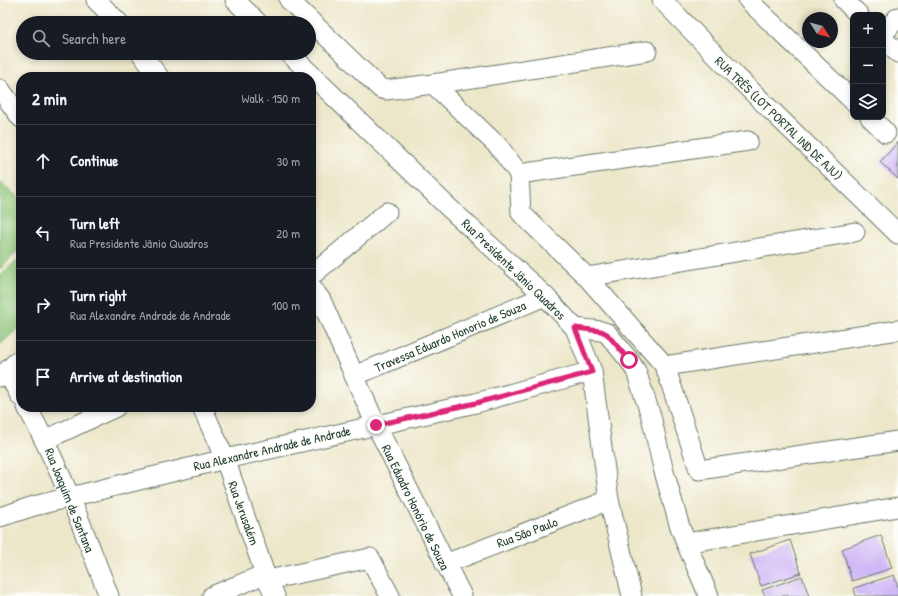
<!DOCTYPE html>
<html lang="en">
<head>
<meta charset="utf-8">
<style>
  :root { --surface:#171b24; --page:#242831; --text:#f1f3f6; --muted:#9ea1a6; --line:#363941 }
  body { margin:0; font-family:"Patrick Hand",sans-serif; background:var(--page); color:var(--text) }
  .controls { position:absolute; right:12px; top:12px; display:grid; overflow:hidden; border-radius:8px; box-shadow:0 2px 6px #0003 }
  .controls button { width:36px; height:36px; display:grid; place-items:center; padding:0; border:0; border-bottom:1px solid var(--line); background:var(--surface); color:var(--text); font:20px sans-serif }
  .compass { position:absolute; left:802px; top:12px; width:36px; height:36px; border-radius:50%; background:var(--surface); box-shadow:0 2px 6px #0003; rotate:126deg }
  .stop { position:absolute; width:12px; height:12px; margin:-9px; border:3px solid #db2777; border-radius:50%; background:#fff }
  .stop.end { background:#db2777; border-color:#fff; box-shadow:0 1px 4px #0008 }
  .list { margin:0; padding:0; list-style:none }
  h2 { display:flex; justify-content:space-between; align-items:center; height:52px; margin:0; padding:0 16px; font-size:17px }
  h2 small { font-size:13px; font-weight:400; color:var(--muted) }
  .list li { display:grid; grid-template-columns:26px 1fr auto; gap:12px; align-items:center; box-sizing:border-box; height:72px; padding:0 16px; border-top:1px solid var(--line) }
  .list b { display:block; font-size:15px; white-space:nowrap }
  .list p { margin:0; font-size:13px; white-space:nowrap; color:var(--muted) }
  .list em { font-size:13px; font-style:normal; color:var(--muted) }
  .icon { flex:none; width:22px; height:22px; fill:none; stroke:currentColor; stroke-width:2; stroke-linecap:round; stroke-linejoin:round }
  .map { position:relative; flex:none; width:898px; height:596px; overflow:hidden }
  .search { position:absolute; background:var(--surface); box-shadow:0 2px 6px #0003; left:16px; top:16px; width:300px; height:44px; display:flex; align-items:center; gap:10px; box-sizing:border-box; padding:0 14px; border-radius:22px; color:var(--muted); font-size:15px }
  .panel { position:absolute; background:var(--surface); box-shadow:0 2px 6px #0003; left:16px; top:72px; width:300px; height:340px; border-radius:16px }
  .map>svg:first-child { display:block }
</style>
</head>
<body>
<div class="map">
<svg width="898" height="596" viewBox="0 0 898 596">
  <rect width="100%" height="100%" fill="#fdfcf7"/>
  <filter id="ink" filterUnits="userSpaceOnUse"><feTurbulence type="fractalNoise" baseFrequency=".025" numOctaves="2"/><feDisplacementMap in="SourceGraphic" scale="8" xChannelSelector="R" yChannelSelector="G"/><feConvolveMatrix kernelMatrix="1 2 1 2 8 2 1 2 1" color-interpolation-filters="sRGB"/></filter>
  <filter id="wash" filterUnits="userSpaceOnUse"><feTurbulence type="fractalNoise" baseFrequency=".012" numOctaves="4" result="noise"/><feDisplacementMap in="SourceGraphic" scale="16" xChannelSelector="R" yChannelSelector="G"/><feGaussianBlur stdDeviation="0.9" result="paint"/><feColorMatrix in="noise" values="0 0 0 0 0 0 0 0 0 0 0 0 0 0 0 0 0 1.4 0 .05"/><feComposite in="paint" operator="in"/></filter>
  <g filter="url(#wash)">
    <rect width="100%" height="100%" fill="#ede7ca"/>
    <g fill="#91c87b" stroke="#588258">
      <polygon points="0,181 21,201 21,247 0,269"/>
      <polygon points="16,261 21,266 21,325 0,345 0,276"/>
    </g>
    <g id="blocks">
      <g fill="#cab0f7">
        <polygon points="898,142 898,179 880,162"/>
        <polygon points="881,535 892,568 852,581 842,549"/>
        <polygon points="790,540 801,573 761,586 750,554"/>
        <polygon points="894,575 898,587 898,596 856,596 854,588"/>
        <polygon points="802,576 809,596 765,596 762,590"/>
      </g>
    </g>
  </g>
  <g filter="url(#ink)">
    <use href="#blocks" fill-opacity="0" stroke="#677868" stroke-width="1"/>
    <g fill="none" stroke-linecap="round" stroke-linejoin="round">
      <defs>
        <g id="minor">
          <polyline points="96,0 119,23"/>
          <polyline points="235,0 258,23"/>
          <polyline points="289,0 381,89 386,90 433,84 499,147 519,174"/>
          <polyline points="662,0 736,76 898,234"/>
          <polyline points="748,0 853,101"/>
          <polyline points="844,0 859,15"/>
          <polyline points="883,34 898,17"/>
          <polyline points="883,39 898,53"/>
          <polyline points="141,53 159,77"/>
          <polyline points="289,53 447,206 545,296 575,328 592,371 609,500 632,596"/>
          <polyline points="433,84 647,51"/>
          <polyline points="0,89 21,118"/>
          <polyline points="870,117 886,133"/>
          <polyline points="748,141 519,174 521,213 587,277 665,366 699,470 898,441"/>
          <polyline points="311,276 387,212"/>
          <polyline points="587,277 855,232"/>
          <polyline points="311,287 321,300 376,425 462,596"/>
          <polyline points="575,328 601,331 607,333 629,360 636,371 651,416 663,468 679,524 686,543 709,596"/>
          <polyline points="665,366 898,330"/>
          <polyline points="7,372 21,397"/>
          <polyline points="354,376 545,296"/>
          <polyline points="0,377 21,358"/>
          <path d="M 27,407 C 60,467 84,531 109,596"/>
          <polyline points="202,407 225,459 265,574 275,596"/>
          <polyline points="45,440 116,407"/>
          <polyline points="0,517 34,506 225,459 476,403 592,371"/>
          <polyline points="686,543 898,507"/>
          <polyline points="445,564 609,500"/>
          <polyline points="268,580 370,558 390,596"/>
          <polyline points="212,596 265,574"/>
        </g>
      </defs>
      <use href="#minor" stroke="#677868" stroke-width="21"/>
      <use href="#minor" stroke="#fff" stroke-width="19"/>
    </g>
  </g>
  <g fill="none" stroke-linecap="round" stroke-linejoin="round" filter="url(#ink)">
    <polyline stroke="#db2777" stroke-width="5" points="376,425 476,403 592,372 575,328 601,331 607,334 629,360"/>
  </g>
  <g text-anchor="middle" dominant-baseline="central" stroke-width="3" stroke-linejoin="round" paint-order="stroke">
    <g font-size="13" fill="#1f3d34" stroke="#fdfcf7">
      <text transform="translate(779 118) rotate(44)">RUA TRÊS (LOT PORTAL IND DE AJU)</text>
      <text transform="translate(514 269) rotate(44)">Rua Presidente Jânio Quadros</text>
      <text transform="translate(450 336) rotate(-23)">Travessa Eduardo Honorio de Souza</text>
      <text transform="translate(272 448) rotate(-13)">Rua Alexandre Andrade de Andrade</text>
      <text transform="translate(70 500) rotate(68)">Rua Joaquim de Santana</text>
      <text transform="translate(416 507) rotate(64)">Rua Eduadro Honório de Souza</text>
      <text transform="translate(244 513) rotate(70)">Rua Jerusalém</text>
      <text transform="translate(527 532) rotate(-21)">Rua São Paulo</text>
    </g>
  </g>
</svg>
<div class="controls">
<button>+</button>
<button>−</button>
<button><svg class="icon" aria-label="layers" viewBox="0 0 24 24"><path d="M12 4l9 5-9 5-9-5zM3 14l9 5 9-5"/></svg></button>
</div>
<svg class="compass" viewBox="-18 -18 36 36"><path d="M0-13l5 13h-10z" fill="#e53935"/><path d="M0 13l5-13h-10z" fill="#9ea1a6"/></svg>
<div class="stop" style="left:629px;top:360px"></div>
<div class="stop end" style="left:376px;top:425px"></div>
<div class="search"><svg class="icon" aria-label="search" viewBox="0 0 24 24"><circle cx="10" cy="10" r="6"/><path d="M15 15l6 6"/></svg>Search here</div>
<section class="panel">
<h2>2 min<small>Walk · 150 m</small></h2>
<ul class="list">
<li><svg class="icon" aria-label="ahead" viewBox="0 0 24 24"><path d="M12 20V5M6 11l6-6 6 6"/></svg><div><b>Continue</b></div><em>30 m</em></li>
<li><svg class="icon" aria-label="left" viewBox="0 0 24 24"><path d="M17 20v-9H6M10 6l-5 5 5 5"/></svg><div><b>Turn left</b><p>Rua Presidente Jânio Quadros</p></div><em>20 m</em></li>
<li><svg class="icon" aria-label="right" viewBox="0 0 24 24"><path d="M7 20v-9h11M14 6l5 5-5 5"/></svg><div><b>Turn right</b><p>Rua Alexandre Andrade de Andrade</p></div><em>100 m</em></li>
<li><svg class="icon" aria-label="arrive" viewBox="0 0 24 24"><path d="M6 21V4h12l-3 4 3 4H6"/></svg><div><b>Arrive at destination</b></div></li>
</ul>
</section>
</div>
</body>
</html>
